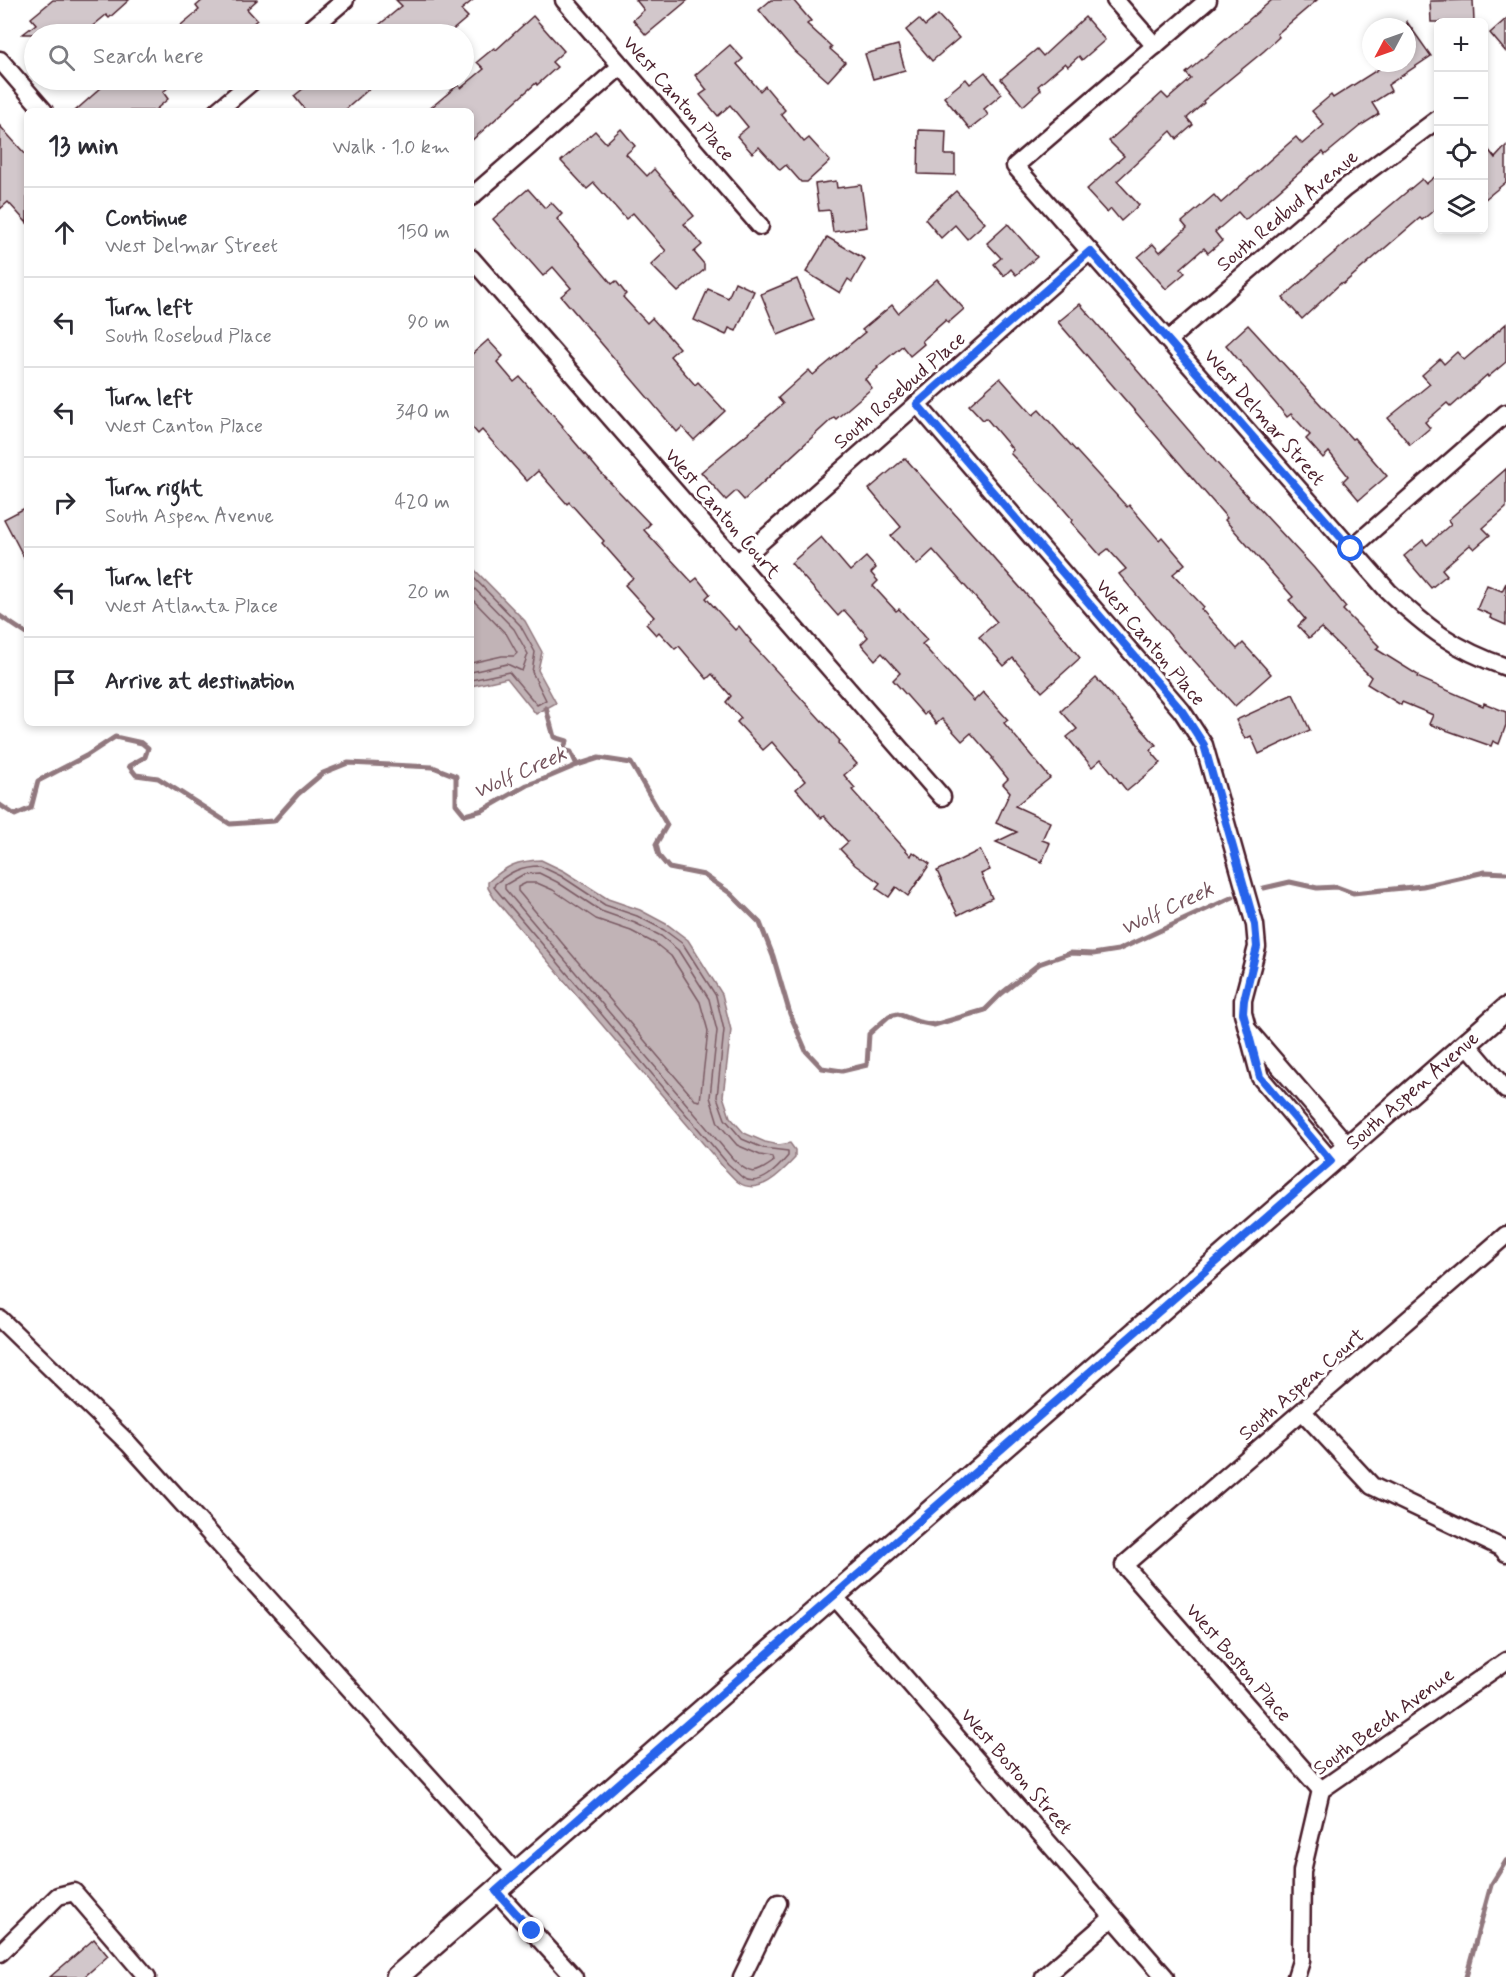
<!DOCTYPE html>
<html lang="en">
<head>
<meta charset="utf-8">
<style>
  :root { --surface:#fff; --page:#f7f7f7; --text:#2b2b33; --muted:#7c7c81; --line:#e1e1e2 }
  body { margin:0; font-family:Mynerve,sans-serif; background:var(--page); color:var(--text) }
  .controls { position:absolute; right:18px; top:18px; display:grid; overflow:hidden; border-radius:9px; box-shadow:0 3px 9px #0003 }
  .controls button { width:54px; height:54px; display:grid; place-items:center; padding:0; border:0; border-bottom:2px solid var(--line); background:var(--surface); color:var(--text); font:30px sans-serif }
  .compass { position:absolute; left:1362px; top:18px; width:54px; height:54px; border-radius:50%; background:var(--surface); box-shadow:0 3px 9px #0003; rotate:229deg }
  .stop { position:absolute; width:18px; height:18px; margin:-14px; border:4px solid #2563eb; border-radius:50%; background:#fff }
  .stop.end { background:#2563eb; border-color:#fff; box-shadow:0 2px 6px #0008 }
  .list { margin:0; padding:0; list-style:none }
  h2 { display:flex; justify-content:space-between; align-items:center; height:78px; margin:0; padding:0 24px; font-size:26px }
  h2 small { font-size:20px; font-weight:400; color:var(--muted) }
  .list li { display:grid; grid-template-columns:39px 1fr auto; gap:18px; align-items:center; box-sizing:border-box; height:90px; padding:0 24px; border-top:2px solid var(--line) }
  .list b { display:block; font-size:22px; white-space:nowrap }
  .list p { margin:0; font-size:20px; white-space:nowrap; color:var(--muted) }
  .list em { font-size:20px; font-style:normal; color:var(--muted) }
  .icon { flex:none; width:33px; height:33px; fill:none; stroke:currentColor; stroke-width:2; stroke-linecap:round; stroke-linejoin:round }
  .map { position:relative; flex:none; width:1506px; height:1977px; overflow:hidden }
  .search { position:absolute; background:var(--surface); box-shadow:0 3px 9px #0003; left:24px; top:24px; width:450px; height:66px; display:flex; align-items:center; gap:15px; box-sizing:border-box; padding:0 21px; border-radius:33px; color:var(--muted); font-size:22px }
  .panel { position:absolute; background:var(--surface); box-shadow:0 3px 9px #0003; left:24px; top:108px; width:450px; height:618px; border-radius:9px }
  .map>svg:first-child { display:block }
</style>
</head>
<body>
<div class="map">
<svg width="1506" height="1977" viewBox="0 0 1506 1977">
  <rect width="100%" height="100%" fill="#fff"/>
  <filter id="ink" filterUnits="userSpaceOnUse"><feTurbulence type="fractalNoise" baseFrequency=".0167" numOctaves="2"/><feDisplacementMap in="SourceGraphic" scale="12" xChannelSelector="R" yChannelSelector="G"/><feConvolveMatrix kernelMatrix="1 2 1 2 8 2 1 2 1" color-interpolation-filters="sRGB"/></filter>
  <g filter="url(#ink)">
    <g fill="#c1b3b6" stroke="#91787e" stroke-width="1.5">
      <polygon points="471,566 525,621 542,652 538,670 556,703 536,714 507,678 471,686"/>
      <path d="M 541,860 L 564,871 L 608,899 L 640,910 L 668,925 L 688,940 L 722,994 L 731,1030 L 723,1096 L 730,1117 L 744,1133 L 765,1142 L 779,1145 L 790,1143 L 795,1150 L 795,1158 C 781,1173 759,1197 738,1182 C 733,1178 728,1172 724,1168 L 494,898 L 488,888 L 488,882 C 508,865 516,861 541,860 Z"/>
    </g>
    <g fill="none" stroke-linecap="round" stroke-linejoin="round">
      <g stroke="#7a5a63" stroke-width="1.5">
        <polyline points="471,575 520,625 535,652 532,672 546,700 537,705 509,672 471,680"/>
        <polyline points="471,585 514,629 528,654 522,671 507,664 471,672"/>
        <polyline points="471,598 507,635 517,653 514,656 502,656 471,663"/>
        <path d="M 540,866 L 561,876 L 605,905 L 637,916 L 664,930 L 683,944 L 716,996 L 724,1030 L 717,1097 L 725,1119 L 742,1139 L 763,1148 L 788,1151 L 788,1156 C 778,1168 760,1188 743,1178 C 738,1174 733,1168 728,1164 L 494,887 L 495,884 C 510,872 521,866 540,866 Z"/>
        <path d="M 524,874 L 539,873 L 557,882 L 601,911 L 635,923 L 661,936 L 678,950 L 709,999 L 717,1031 L 710,1097 L 718,1123 L 737,1145 L 760,1155 L 772,1157 L 773,1162 C 753,1176 751,1175 733,1159 L 505,889 L 505,885 Z"/>
        <polygon points="526,883 537,883 553,890 596,919 631,931 656,944 671,956 700,1002 708,1031 700,1101 695,1100 518,891 518,887"/>
      </g>
      <g stroke="#91787e" stroke-width="5">
        <polyline points="0,616 27,634"/>
        <polyline points="546,708 554,737 567,741 563,750 571,752 577,765"/>
        <polyline points="0,805 15,815 31,808 38,781 86,756 115,737 142,743 148,748 145,757 129,766 136,775 158,778 230,824 274,821 298,794 323,773 348,763 433,767 456,776 456,804 465,815 483,810 527,785 544,779 577,765 599,758 631,763 667,825 656,844 659,856 669,868 704,875 730,893 760,923 773,956 790,1014 806,1051 822,1068 842,1071 867,1065 869,1034 889,1016 898,1014 919,1022 934,1025 985,1010 1001,994 1039,964 1070,953 1093,954 1118,950 1233,897"/>
        <polyline points="1264,888 1290,882 1317,888 1337,887 1353,893 1423,886 1485,872 1506,873"/>
        <polyline points="1466,1977 1491,1885 1506,1861"/>
      </g>
    </g>
    <g fill="#d2c7cb" stroke="#4a1f2b" stroke-width="1.5">
      <polygon points="53,0 129,0 109,18 106,15 83,34 23,34 36,24 31,18"/>
      <polygon points="203,0 257,0 247,9 257,20 241,34 170,34 199,10 196,6"/>
      <polygon points="396,0 473,0 461,10 468,17 448,34 368,34 402,6"/>
      <polygon points="636,0 688,0 646,35 633,20 644,10"/>
      <polygon points="771,0 793,0 811,21 807,24 832,47 830,49 845,62 828,81 792,49 759,10"/>
      <polygon points="1272,0 1317,0 1277,34 1279,37 1264,51 1203,101 1204,103 1187,118 1193,125 1177,139 1171,131 1117,181 1139,205 1121,221 1111,209 1107,213 1086,190 1124,156 1109,141 1162,93 1168,99 1191,79 1186,73"/>
      <polygon points="1473,0 1474,22 1431,22 1430,1"/>
      <polygon points="938,15 959,38 932,61 906,30 919,19 925,26"/>
      <polygon points="533,16 564,51 552,62 557,67 537,85 536,83 471,141 471,111 427,111 458,85 461,88 484,69 477,62 494,48 496,50"/>
      <polygon points="1085,17 1105,40 1082,60 1079,56 1068,66 1065,63 1038,86 1041,90 1023,106 1001,79 1037,49 1043,56"/>
      <polygon points="1506,19 1506,52 1490,33"/>
      <polygon points="1407,22 1431,56 1388,85 1391,91 1372,103 1379,114 1360,126 1325,155 1323,152 1245,220 1238,212 1215,232 1222,241 1208,253 1204,248 1181,268 1185,273 1166,289 1138,257 1153,244 1160,252 1187,228 1182,222 1214,195 1221,203 1296,137 1302,144 1324,125 1312,111 1331,95 1333,98 1388,63 1407,63"/>
      <polygon points="730,45 743,59 737,64 760,91 765,86 785,110 781,114 804,142 809,138 830,161 807,182 801,182 786,165 780,170 759,147 752,153 737,136 748,127 730,105 718,116 700,95 707,90 695,75"/>
      <polygon points="898,45 905,70 873,79 865,54"/>
      <polygon points="985,72 1002,94 984,109 988,115 970,129 944,97 966,79 970,84"/>
      <polygon points="110,80 177,80 163,92 168,99 154,111 75,111"/>
      <polygon points="314,80 379,80 344,111 306,111 294,96"/>
      <polygon points="0,126 27,156 27,223 8,202 0,209"/>
      <polygon points="621,129 635,146 626,154 647,176 654,169 694,216 684,224 702,245 694,252 704,264 704,270 678,292 651,265 666,251 633,213 626,219 594,183 587,189 561,161 595,131 606,143"/>
      <polygon points="919,130 946,131 945,155 955,155 955,175 918,174"/>
      <polygon points="1484,144 1495,158 1506,146 1506,182 1484,200"/>
      <polygon points="1438,174 1438,207 1422,220 1420,218 1343,284 1341,283 1302,319 1283,298 1315,269 1422,179 1426,184"/>
      <polygon points="836,181 837,188 861,185 867,227 833,232 830,210 819,211 815,184"/>
      <polygon points="528,189 545,208 551,202 562,214 557,219 612,284 616,281 626,294 623,297 647,323 652,318 679,348 670,356 695,385 698,382 725,411 694,440 682,427 677,432 561,296 571,288 553,267 543,276 493,219"/>
      <polygon points="956,191 985,223 967,239 955,225 941,238 925,219"/>
      <polygon points="1008,224 1037,257 1016,275 1011,269 1004,276 994,264 1001,258 987,243"/>
      <polygon points="827,237 865,259 852,282 848,279 840,293 806,272"/>
      <polygon points="797,279 814,320 778,335 761,294"/>
      <polygon points="937,279 964,309 948,323 946,320 922,341 924,344 910,356 902,346 877,367 878,368 865,379 872,388 836,419 834,417 744,500 736,491 726,500 701,472 783,404 778,398 809,370 813,375 865,332 862,330 892,305 898,313"/>
      <polygon points="735,282 754,291 736,331 729,328 726,335 694,320 708,289 728,298"/>
      <polygon points="1080,304 1216,462 1314,568 1346,607 1343,610 1379,646 1376,649 1418,675 1417,677 1483,706 1484,703 1506,712 1506,725 1499,744 1493,741 1491,746 1429,724 1433,715 1402,702 1401,705 1367,684 1371,677 1321,628 1309,638 1298,626 1305,619 1289,600 1293,597 1225,520 1227,518 1058,322"/>
      <polygon points="1506,324 1506,362 1488,377 1487,375 1451,407 1447,403 1425,422 1430,428 1410,445 1388,418 1430,384 1422,375 1440,359 1444,364 1457,352 1464,360"/>
      <polygon points="1248,325 1352,439 1354,438 1387,476 1359,500 1343,481 1348,476 1329,452 1323,458 1306,439 1310,435 1291,414 1287,417 1226,345"/>
      <polygon points="488,340 503,356 497,362 514,382 520,377 563,426 562,427 601,473 650,524 644,530 692,582 697,578 710,594 706,598 735,630 739,626 751,641 750,642 840,741 838,743 857,764 844,775 855,788 852,790 911,856 913,852 930,864 908,896 896,887 889,897 876,888 880,883 855,865 840,849 848,842 824,816 821,818 796,789 805,781 772,742 763,750 737,722 741,718 726,702 731,696 712,674 707,679 679,646 675,649 659,632 656,635 646,624 654,617 625,585 633,578 602,543 604,541 569,502 567,504 538,471 527,481 482,430 478,434 471,426 471,355"/>
      <polygon points="1000,378 1033,415 1039,410 1127,507 1129,505 1159,540 1162,537 1185,564 1173,574 1204,607 1201,609 1237,649 1243,643 1271,674 1235,706 1190,656 1189,657 1176,642 1119,574 1126,569 1108,549 1100,555 1071,522 1073,520 1054,498 1010,453 1013,450 986,418 983,420 969,405"/>
      <polygon points="905,458 1057,629 1080,658 1042,692 1013,658 1004,666 979,637 997,622 933,550 917,565 891,536 901,527 869,489"/>
      <polygon points="1506,469 1506,508 1483,528 1490,535 1474,549 1470,545 1442,569 1447,575 1431,588 1404,556 1423,540 1427,545 1451,524 1448,520"/>
      <polygon points="27,507 27,563 4,519"/>
      <polygon points="821,537 850,571 866,557 876,568 871,573 878,581 873,586 896,611 899,609 927,640 922,644 974,701 983,692 1008,720 1004,723 1050,778 1015,806 1050,822 1042,840 1050,843 1042,862 996,842 1017,832 996,823 1010,792 1003,784 1008,779 992,759 993,758 971,733 962,741 942,719 936,724 927,712 924,715 893,680 900,673 882,653 875,660 861,644 868,637 844,610 838,616 791,563"/>
      <polygon points="1506,583 1506,625 1490,618 1491,615 1477,609 1487,585 1502,591"/>
      <polygon points="1096,678 1156,745 1150,750 1161,763 1127,791 1101,759 1092,767 1067,737 1077,729 1061,711"/>
      <polygon points="1293,694 1310,730 1259,754 1251,736 1245,739 1236,720"/>
      <polygon points="980,850 990,870 981,874 992,898 958,915 937,871"/>
      <polygon points="94,1939 108,1956 84,1977 50,1977"/>
    </g>
    <g fill="none" stroke-linecap="round" stroke-linejoin="round">
      <defs>
        <g id="minor">
          <polyline points="564,0 760,226"/>
          <polyline points="1115,0 1155,46"/>
          <path d="M 1208,0 L 1015,166 L 1388,591 C 1427,628 1454,649 1506,667"/>
          <polyline points="305,34 345,0"/>
          <polyline points="0,60 44,111"/>
          <polyline points="217,111 254,80"/>
          <polyline points="471,197 621,66"/>
          <polyline points="471,258 942,797"/>
          <polyline points="1168,340 1345,188 1438,119"/>
          <polyline points="917,404 1182,711 1204,745 1255,925 1257,947 1243,1000 1243,1013 1260,1077 1331,1161"/>
          <polyline points="1351,549 1506,413"/>
          <polyline points="737,563 1090,251"/>
          <polyline points="1249,1031 1348,1146"/>
          <polyline points="1466,1043 1506,1090"/>
          <polyline points="0,1319 129,1444 516,1873"/>
          <polyline points="1303,1412 1372,1486 1502,1548 1506,1553"/>
          <polyline points="834,1596 1165,1977"/>
          <polyline points="1321,1790 1124,1565 1506,1235"/>
          <polyline points="496,1891 574,1977"/>
          <polyline points="0,1953 58,1896 74,1892 147,1977"/>
          <polyline points="742,1977 778,1903"/>
          <polyline points="1044,1977 1113,1917"/>
          <polyline points="1296,1977 1301,1961 1302,1871 1321,1790 1506,1661"/>
        </g>
        <g id="major">
          <path id="s1" d="M 397,1977 L 1506,1009"/>
        </g>
      </defs>
      <use href="#minor" stroke="#4a1f2b" stroke-width="21"/>
      <use href="#major" stroke="#4a1f2b" stroke-width="26"/>
      <use href="#minor" stroke="#fff" stroke-width="16"/>
      <use href="#major" stroke="#fff" stroke-width="21"/>
    </g>
  </g>
  <g fill="none" stroke-linecap="round" stroke-linejoin="round" filter="url(#ink)">
    <polyline stroke="#2563eb" stroke-width="8" points="532,1931 496,1891 1331,1161 1260,1077 1243,1013 1244,1000 1257,947 1255,925 1204,745 1182,711 917,404 1090,251 1351,549"/>
  </g>
  <g text-anchor="middle" dominant-baseline="central" stroke-width="6" stroke-linejoin="round" paint-order="stroke">
    <g font-size="20" fill="#4a1f2b" stroke="#fff">
      <text transform="translate(678 99) rotate(49)">West Canton Place</text>
      <text transform="translate(1288 211) rotate(-40)">South Redbud Avenue</text>
      <text transform="translate(900 391) rotate(-41)">South Rosebud Place</text>
      <text transform="translate(1264 418) rotate(49)">West Delmar Street</text>
      <text transform="translate(722 514) rotate(49)">West Canton Court</text>
      <text transform="translate(1150 643) rotate(50)">West Canton Place</text>
      <text stroke="none"><textPath href="#s1" startOffset="1348">South Aspen Avenue</textPath></text>
      <text transform="translate(1302 1385) rotate(-41)">South Aspen Court</text>
      <text transform="translate(1238 1663) rotate(49)">West Boston Place</text>
      <text transform="translate(1384 1722) rotate(-36)">South Beech Avenue</text>
      <text transform="translate(1016 1772) rotate(49)">West Boston Street</text>
    </g>
    <g font-size="21" font-style="italic" fill="#74535c" stroke="#fff">
      <text transform="translate(520 773) rotate(-24)">Wolf Creek</text>
      <text transform="translate(1167 909) rotate(-25)">Wolf Creek</text>
    </g>
  </g>
</svg>
<div class="controls">
<button>+</button>
<button>−</button>
<button><svg class="icon" aria-label="locate" viewBox="0 0 24 24"><circle cx="12" cy="12" r="6"/><path d="M12 2v4M12 18v4M2 12h4M18 12h4"/></svg></button>
<button><svg class="icon" aria-label="layers" viewBox="0 0 24 24"><path d="M12 4l9 5-9 5-9-5zM3 14l9 5 9-5"/></svg></button>
</div>
<svg class="compass" viewBox="-18 -18 36 36"><path d="M0-13l5 13h-10z" fill="#e53935"/><path d="M0 13l5-13h-10z" fill="#7c7c81"/></svg>
<div class="stop" style="left:1351px;top:549px"></div>
<div class="stop end" style="left:532px;top:1931px"></div>
<div class="search"><svg class="icon" aria-label="search" viewBox="0 0 24 24"><circle cx="10" cy="10" r="6"/><path d="M15 15l6 6"/></svg>Search here</div>
<section class="panel">
<h2>13 min<small>Walk · 1.0 km</small></h2>
<ul class="list">
<li><svg class="icon" aria-label="ahead" viewBox="0 0 24 24"><path d="M12 20V5M6 11l6-6 6 6"/></svg><div><b>Continue</b><p>West Delmar Street</p></div><em>150 m</em></li>
<li><svg class="icon" aria-label="left" viewBox="0 0 24 24"><path d="M17 20v-9H6M10 6l-5 5 5 5"/></svg><div><b>Turn left</b><p>South Rosebud Place</p></div><em>90 m</em></li>
<li><svg class="icon" aria-label="left" viewBox="0 0 24 24"><path d="M17 20v-9H6M10 6l-5 5 5 5"/></svg><div><b>Turn left</b><p>West Canton Place</p></div><em>340 m</em></li>
<li><svg class="icon" aria-label="right" viewBox="0 0 24 24"><path d="M7 20v-9h11M14 6l5 5-5 5"/></svg><div><b>Turn right</b><p>South Aspen Avenue</p></div><em>420 m</em></li>
<li><svg class="icon" aria-label="left" viewBox="0 0 24 24"><path d="M17 20v-9H6M10 6l-5 5 5 5"/></svg><div><b>Turn left</b><p>West Atlanta Place</p></div><em>20 m</em></li>
<li><svg class="icon" aria-label="arrive" viewBox="0 0 24 24"><path d="M6 21V4h12l-3 4 3 4H6"/></svg><div><b>Arrive at destination</b></div></li>
</ul>
</section>
</div>
</body>
</html>
